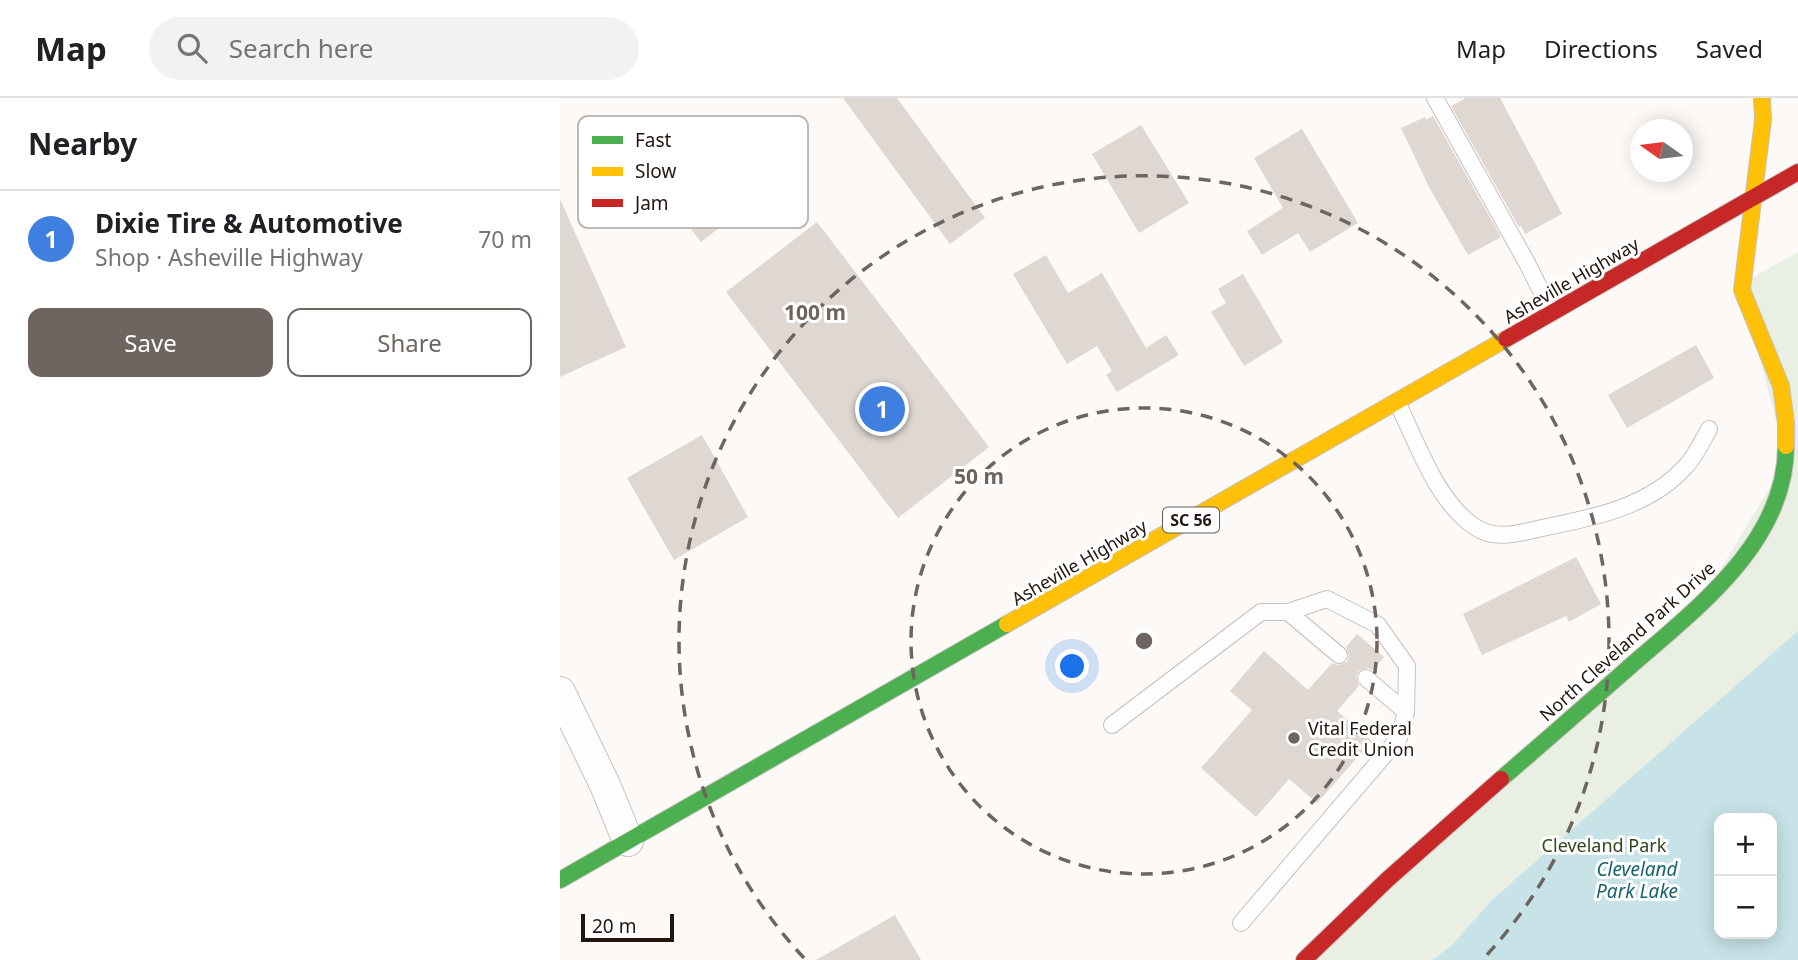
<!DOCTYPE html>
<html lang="en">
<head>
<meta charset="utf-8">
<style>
  :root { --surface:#fff; --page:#f2f2f2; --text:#202124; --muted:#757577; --line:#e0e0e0; --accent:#6e6560 }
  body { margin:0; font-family:"Noto Sans",sans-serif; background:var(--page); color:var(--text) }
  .controls { position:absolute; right:21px; bottom:21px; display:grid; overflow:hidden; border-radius:14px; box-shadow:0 4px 18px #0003 }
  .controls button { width:63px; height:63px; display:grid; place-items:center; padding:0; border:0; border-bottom:2px solid var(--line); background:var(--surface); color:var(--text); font:35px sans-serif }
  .compass { position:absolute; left:1070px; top:21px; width:63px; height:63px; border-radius:50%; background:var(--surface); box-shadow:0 4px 18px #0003; rotate:284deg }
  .scale { position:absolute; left:21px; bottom:18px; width:93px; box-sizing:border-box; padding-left:7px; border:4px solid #22160f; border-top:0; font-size:19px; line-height:24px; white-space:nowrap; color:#22160f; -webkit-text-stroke:5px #fff; paint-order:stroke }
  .you { position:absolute; left:513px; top:569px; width:24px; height:24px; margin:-18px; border:5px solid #fff; border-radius:50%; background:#1a73e8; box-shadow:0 0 0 10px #1a73e833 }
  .badge { display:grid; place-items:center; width:46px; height:46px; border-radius:50%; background:var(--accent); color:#fff; font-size:23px; font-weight:700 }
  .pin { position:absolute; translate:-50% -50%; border:4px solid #fff; box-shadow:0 2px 7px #0006 }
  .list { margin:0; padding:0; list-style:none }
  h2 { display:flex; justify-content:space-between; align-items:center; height:91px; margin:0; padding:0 28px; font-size:30px }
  h2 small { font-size:23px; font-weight:400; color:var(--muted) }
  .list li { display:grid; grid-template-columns:46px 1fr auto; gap:21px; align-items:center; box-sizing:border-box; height:98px; padding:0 28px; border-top:2px solid var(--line) }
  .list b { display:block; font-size:26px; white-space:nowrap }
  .list p { margin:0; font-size:23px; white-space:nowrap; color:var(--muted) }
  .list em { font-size:23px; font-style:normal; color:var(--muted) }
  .actions { display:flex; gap:14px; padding:21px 28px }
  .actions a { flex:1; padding:16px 0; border:2px solid var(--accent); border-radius:14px; text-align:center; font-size:24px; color:var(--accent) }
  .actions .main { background:var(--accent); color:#fff }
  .icon { flex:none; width:38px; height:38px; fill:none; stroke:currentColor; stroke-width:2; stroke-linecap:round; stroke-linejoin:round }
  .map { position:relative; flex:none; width:1238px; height:862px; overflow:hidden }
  header { display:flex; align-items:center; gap:42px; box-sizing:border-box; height:98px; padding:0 35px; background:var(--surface); border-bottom:2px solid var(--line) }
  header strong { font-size:33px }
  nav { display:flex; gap:38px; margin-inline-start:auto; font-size:24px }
  .search { width:490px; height:63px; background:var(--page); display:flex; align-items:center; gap:18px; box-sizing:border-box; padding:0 24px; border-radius:38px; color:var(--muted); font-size:26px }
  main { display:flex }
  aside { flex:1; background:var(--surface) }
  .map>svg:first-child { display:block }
</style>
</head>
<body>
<header>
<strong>Map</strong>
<div class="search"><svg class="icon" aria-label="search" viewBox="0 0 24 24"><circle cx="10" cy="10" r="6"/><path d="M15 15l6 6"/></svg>Search here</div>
<nav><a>Map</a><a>Directions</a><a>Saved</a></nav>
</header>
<main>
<aside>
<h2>Nearby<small></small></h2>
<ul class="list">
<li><span class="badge" style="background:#3f7fe0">1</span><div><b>Dixie Tire &amp; Automotive</b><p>Shop · Asheville Highway</p></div><em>70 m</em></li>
</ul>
<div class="actions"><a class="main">Save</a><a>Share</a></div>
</aside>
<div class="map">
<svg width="1238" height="862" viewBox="0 0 1238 862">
  <rect width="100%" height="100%" fill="#fcf9f7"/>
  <path fill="#eaefe3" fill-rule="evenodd" d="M 1238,154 L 1238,862 L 744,862 L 1139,508 L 1226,362 L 1181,186 ZM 1159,720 L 1212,720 L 1212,836 L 1159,836 Z"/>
  <path fill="#c8e3e8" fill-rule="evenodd" d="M 1238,533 L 1238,862 L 873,862 L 893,846 L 932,802 ZM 1159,720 L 1212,720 L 1212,836 L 1159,836 Z"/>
  <g fill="#ded7d2">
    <polygon points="283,0 337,0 425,120 390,146"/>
    <polygon points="906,0 940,0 1002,116 965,136 961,128 959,129 891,8"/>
    <polygon points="873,18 941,139 908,157 869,89 841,30 865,19 866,22"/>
    <polygon points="581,27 629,105 579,135 532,56"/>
    <polygon points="742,31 798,125 750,154 738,135 702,157 687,133 723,110 694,60"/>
    <polygon points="126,41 181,113 141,144 86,72"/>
    <polygon points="0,101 66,249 0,279"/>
    <polygon points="257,124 429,349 338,420 166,194"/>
    <polygon points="486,157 508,195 542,175 586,250 606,237 619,257 557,294 546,277 552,273 537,248 507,266 453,176"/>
    <polygon points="683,176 723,244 684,268 651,214 666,205 658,191"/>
    <polygon points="1136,247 1154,280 1067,330 1048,297"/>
    <polygon points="142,337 188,419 114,462 67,380"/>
    <polygon points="1016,459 1041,506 1009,524 1006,518 922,557 903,516"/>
    <polygon points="797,536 824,559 813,572 807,570 799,573 796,579 799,588 777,613 812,643 757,705 729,681 696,719 641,670 692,612 670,593 704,553 748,592 772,565 778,567 787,564 789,558 786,549"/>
    <polygon points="335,817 361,862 256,862"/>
  </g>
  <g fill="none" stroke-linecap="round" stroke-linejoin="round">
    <defs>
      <g id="lane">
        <polyline points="875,0 967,165 992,215"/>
        <path d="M 837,304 C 857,344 876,403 915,429 C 936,443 959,435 982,430 C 1032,420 1090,409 1126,368 C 1136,357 1142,344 1149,331"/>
        <polyline points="728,514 779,557"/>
        <polyline points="806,580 846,614"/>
        <polyline points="552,627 701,514 728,514 767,501 818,527 847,568 846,614 839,640 681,825"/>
      </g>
      <polyline id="street" points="0,594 45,687 68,743"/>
      <g id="fast">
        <path d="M 941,681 C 983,645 1025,608 1066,572 C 1133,513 1226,446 1226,348"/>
        <polyline points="0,782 447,526"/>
      </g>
      <g id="slow">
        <polyline points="1202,0 1203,22 1182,192 1221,288 1226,325 1226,348"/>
        <polyline points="447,526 946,241"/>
      </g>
      <g id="jam">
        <polyline points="946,241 1238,74"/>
        <polyline points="744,862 828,781 941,681"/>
      </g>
    </defs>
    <use href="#lane" stroke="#c7c0bc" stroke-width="18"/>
    <use href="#street" stroke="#c7c0bc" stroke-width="32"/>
    <use href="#fast" stroke="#c7c0bc" stroke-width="18"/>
    <use href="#slow" stroke="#c7c0bc" stroke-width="18"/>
    <use href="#jam" stroke="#c7c0bc" stroke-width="18"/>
    <use href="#lane" stroke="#fffefe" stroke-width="16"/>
    <use href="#street" stroke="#fffefe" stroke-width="30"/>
    <use href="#fast" stroke="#4caf50" stroke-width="16"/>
    <use href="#slow" stroke="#ffc107" stroke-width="16"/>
    <use href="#jam" stroke="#c62828" stroke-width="16"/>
  </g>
  <g fill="none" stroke="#6e6560" stroke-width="3.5" stroke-dasharray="12 9">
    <circle cx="584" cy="543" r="233"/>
    <path d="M244 860A465 465 0 1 1 924 860"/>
  </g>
  <circle fill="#6e6560" stroke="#fff" stroke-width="2.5" cx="734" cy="640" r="7"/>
  <g text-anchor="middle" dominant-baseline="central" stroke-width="6" stroke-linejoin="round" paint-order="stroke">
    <rect fill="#fff" stroke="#645c57" stroke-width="2" x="603" y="409.5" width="56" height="25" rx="5"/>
    <g font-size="16" font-weight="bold" fill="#22160f">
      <text x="631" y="422">SC 56</text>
    </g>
    <g font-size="18" fill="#22160f" stroke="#fff">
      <text transform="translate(1011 182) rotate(-30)">Asheville Highway</text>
      <text transform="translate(519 464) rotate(-30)">Asheville Highway</text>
      <text transform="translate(1067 543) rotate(-42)">North Cleveland Park Drive</text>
    </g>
    <g font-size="18" fill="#22160f" stroke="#fff" text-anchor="start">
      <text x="748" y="630">Vital Federal<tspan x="748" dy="21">Credit Union</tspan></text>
    </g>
    <g font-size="18" fill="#32461a" stroke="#fff">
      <text x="1044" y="747">Cleveland Park</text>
    </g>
    <g font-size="19" font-style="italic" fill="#17626f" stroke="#fff">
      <text x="1077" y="771">Cleveland<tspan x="1077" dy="22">Park Lake</tspan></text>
    </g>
  </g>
  <rect x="18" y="18" width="230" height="112" rx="10" fill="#fff" stroke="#bdb9b7" stroke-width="2"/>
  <rect x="32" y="38" width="31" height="8" fill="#4caf50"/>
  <rect x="32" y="69" width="31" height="9" fill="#ffc107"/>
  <rect x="32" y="101" width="31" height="8" fill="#c62828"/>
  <g font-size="19" fill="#22160f">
    <text x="75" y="49">Fast</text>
    <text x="75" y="80">Slow</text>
    <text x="75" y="112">Jam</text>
  </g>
  <circle cx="584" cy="543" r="10" fill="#6e6560" stroke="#fff" stroke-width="3.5"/>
  <g font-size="21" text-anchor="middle" font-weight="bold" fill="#6e6560" stroke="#fff" stroke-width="6" stroke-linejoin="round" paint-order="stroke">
    <text x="255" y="222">100 m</text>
    <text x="419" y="386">50 m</text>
  </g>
</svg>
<div class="controls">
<button>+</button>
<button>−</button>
</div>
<svg class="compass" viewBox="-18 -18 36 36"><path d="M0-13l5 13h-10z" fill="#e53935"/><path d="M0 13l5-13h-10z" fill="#757577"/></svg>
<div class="scale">20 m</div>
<div class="you"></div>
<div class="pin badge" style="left:322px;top:311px;background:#3f7fe0">1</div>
</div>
</main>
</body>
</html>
